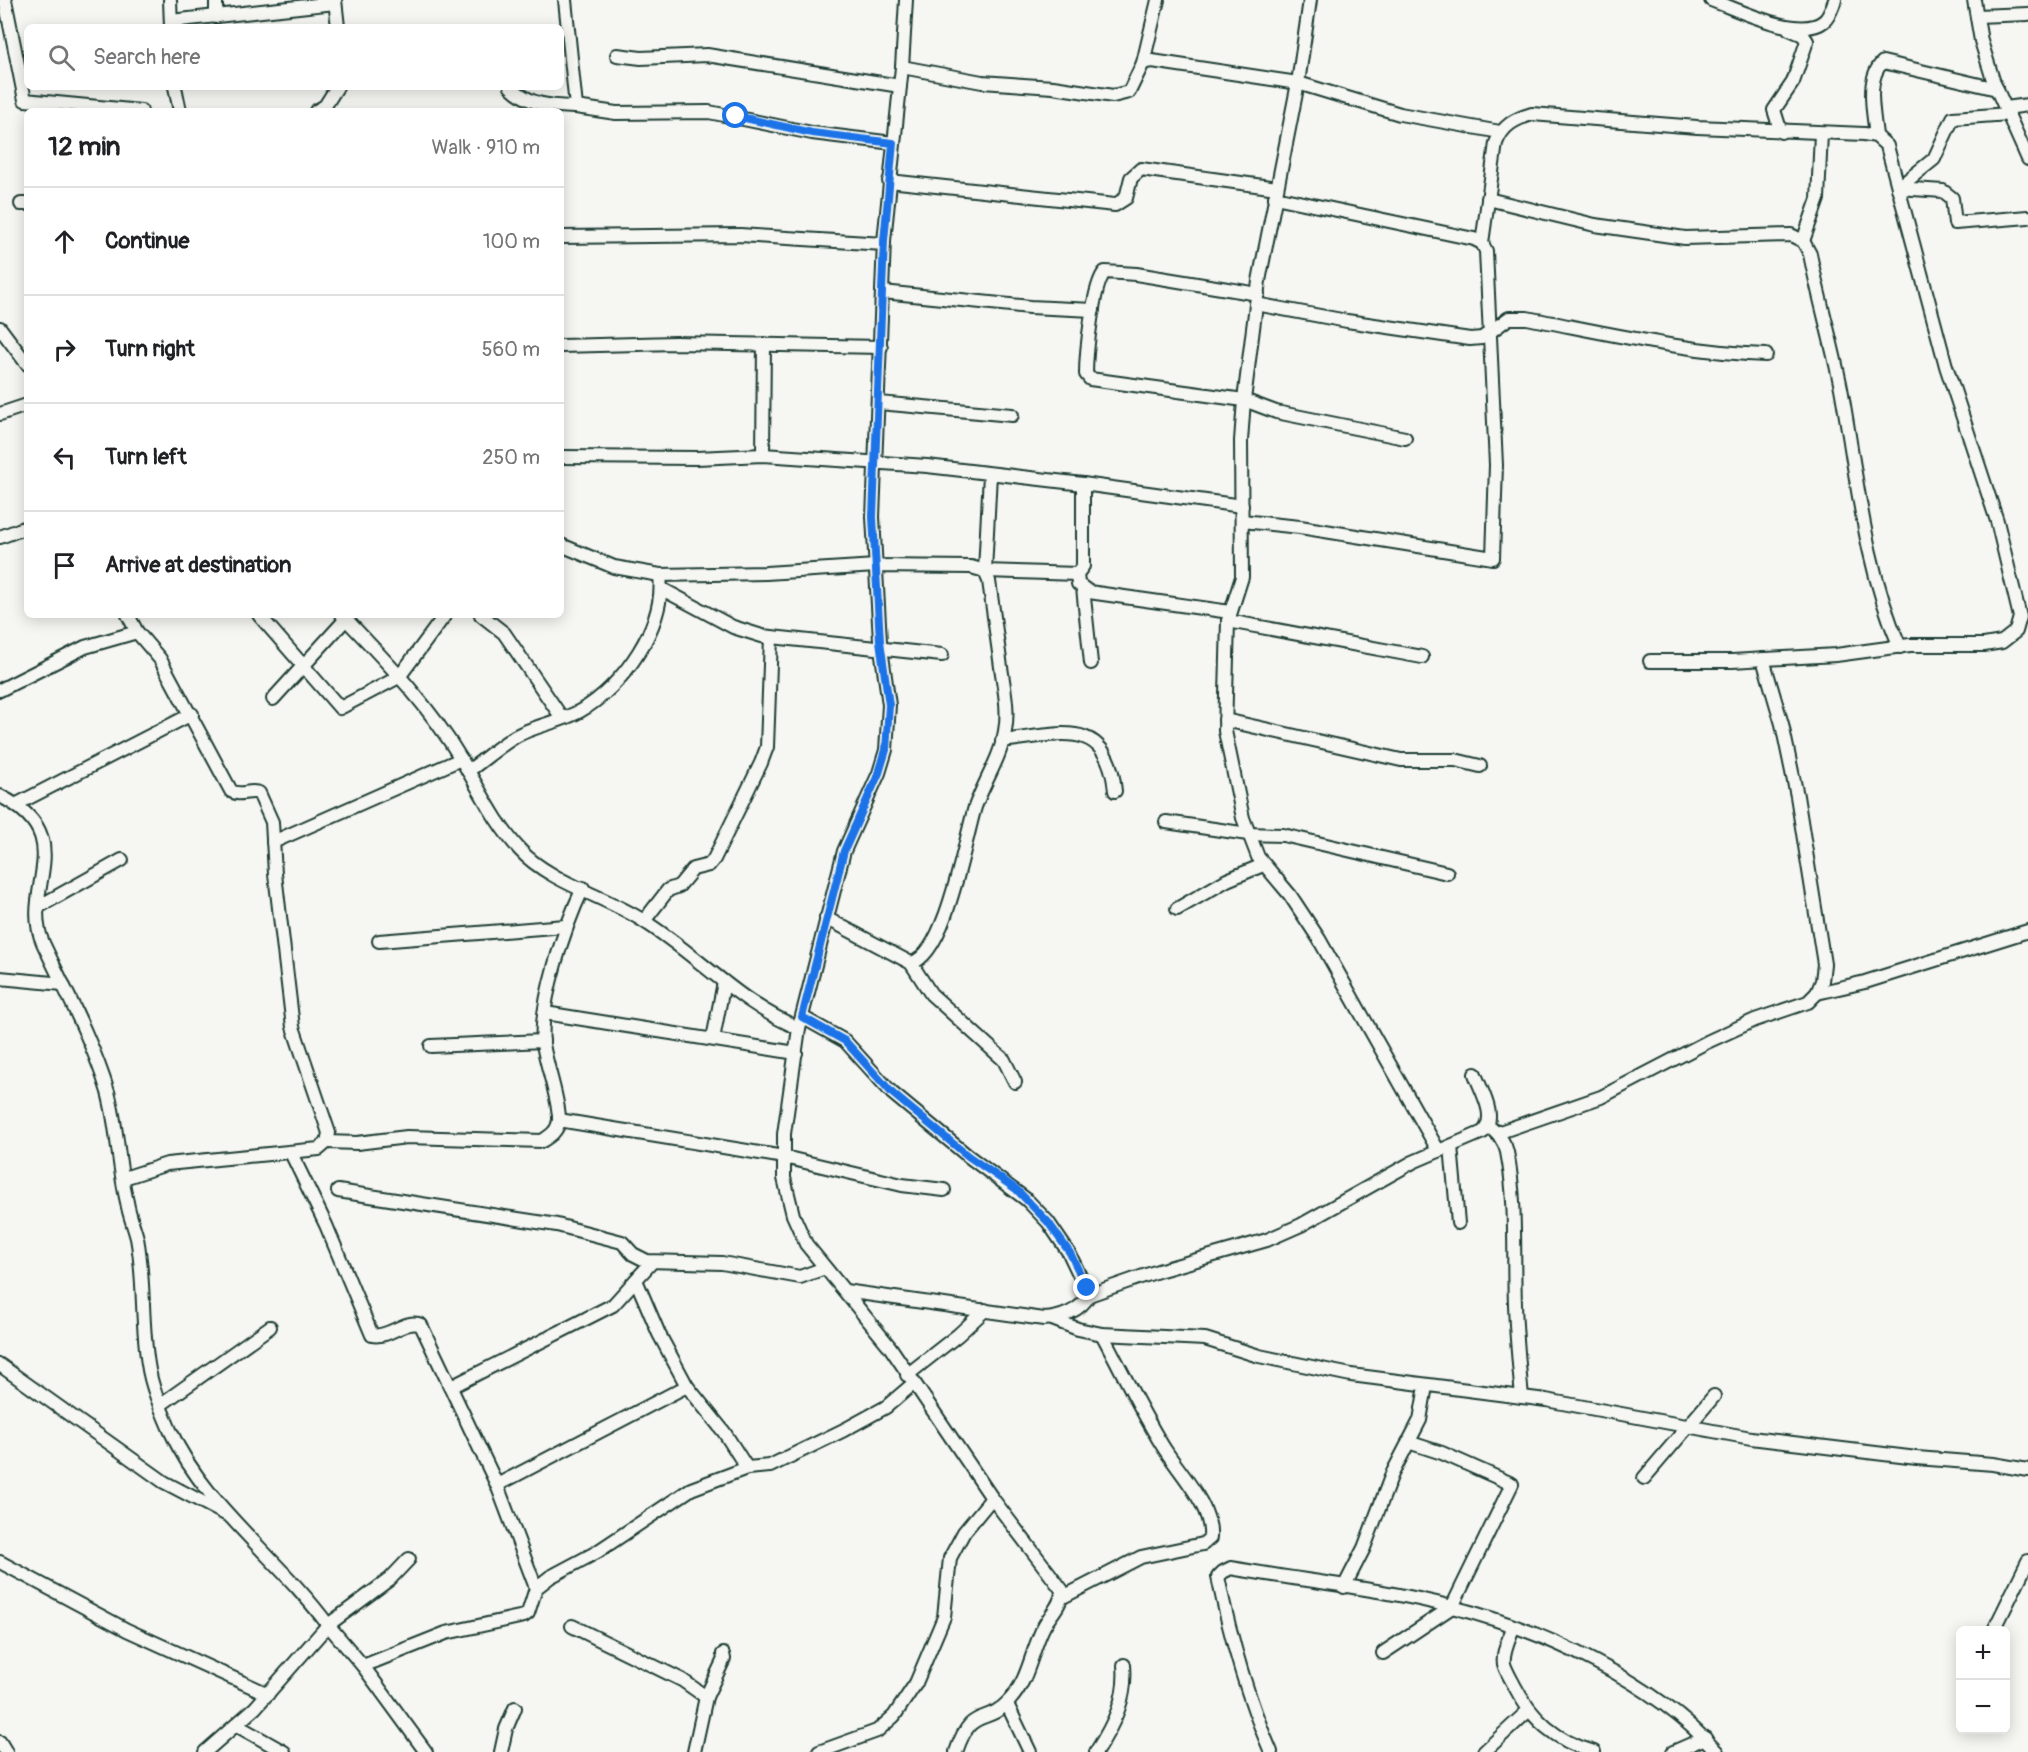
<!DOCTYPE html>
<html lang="en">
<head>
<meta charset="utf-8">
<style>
  :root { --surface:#fff; --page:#f2f2f2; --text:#202124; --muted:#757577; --line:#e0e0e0 }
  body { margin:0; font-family:Pangolin,sans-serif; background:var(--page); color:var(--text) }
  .controls { position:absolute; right:18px; bottom:18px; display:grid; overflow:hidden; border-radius:9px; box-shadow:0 3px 15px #0003 }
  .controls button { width:54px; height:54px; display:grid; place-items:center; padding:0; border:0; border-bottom:2px solid var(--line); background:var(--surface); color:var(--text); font:30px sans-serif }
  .stop { position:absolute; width:18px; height:18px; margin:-14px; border:4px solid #1a73e8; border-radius:50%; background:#fff }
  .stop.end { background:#1a73e8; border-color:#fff; box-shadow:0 2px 6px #0008 }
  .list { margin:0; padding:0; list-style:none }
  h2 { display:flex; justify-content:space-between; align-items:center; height:78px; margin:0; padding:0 24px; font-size:26px }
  h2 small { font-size:20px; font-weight:400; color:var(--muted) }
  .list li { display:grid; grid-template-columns:39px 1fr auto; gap:18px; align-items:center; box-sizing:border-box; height:108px; padding:0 24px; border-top:2px solid var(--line) }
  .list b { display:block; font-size:22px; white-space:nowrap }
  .list em { font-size:20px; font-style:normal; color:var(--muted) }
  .icon { flex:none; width:33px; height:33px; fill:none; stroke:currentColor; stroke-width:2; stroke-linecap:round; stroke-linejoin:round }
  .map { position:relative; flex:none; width:2028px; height:1752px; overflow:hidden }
  .search { position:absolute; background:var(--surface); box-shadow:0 3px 15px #0003; left:24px; top:24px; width:540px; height:66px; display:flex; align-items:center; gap:15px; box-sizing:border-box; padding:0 21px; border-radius:9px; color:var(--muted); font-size:22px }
  .panel { position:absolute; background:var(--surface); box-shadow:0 3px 15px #0003; left:24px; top:108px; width:540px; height:510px; border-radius:9px }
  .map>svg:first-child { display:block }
</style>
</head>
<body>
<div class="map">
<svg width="2028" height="1752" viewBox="0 0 2028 1752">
  <rect width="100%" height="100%" fill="#f6f6f2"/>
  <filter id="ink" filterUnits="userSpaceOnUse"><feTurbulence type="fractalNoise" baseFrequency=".0167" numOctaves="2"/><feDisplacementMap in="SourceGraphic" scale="12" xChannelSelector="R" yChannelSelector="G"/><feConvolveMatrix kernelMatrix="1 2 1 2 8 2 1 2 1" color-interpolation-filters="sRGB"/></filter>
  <g filter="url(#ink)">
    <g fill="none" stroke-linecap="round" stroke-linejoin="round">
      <defs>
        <g id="minor">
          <polyline points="5,0 25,100 141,111"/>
          <polyline points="170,0 171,27"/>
          <polyline points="216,0 216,17"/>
          <polyline points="335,0 338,27"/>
          <polyline points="565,0 576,107 616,113 709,112 812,133 893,143"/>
          <path d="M 906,0 L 902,67 L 884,241 L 873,517 L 880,641 L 889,705 L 886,750 L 879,773 L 844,851 L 799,1028 L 784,1134 L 784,1178 L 793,1215 L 806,1244 L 890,1347 L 992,1498 L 1062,1590 C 1063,1603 1050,1615 1044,1626 C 1031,1651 1029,1680 1009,1701 C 985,1727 972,1704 956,1752"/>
          <polyline points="1310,0 1298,83 1259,281 1244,400 1241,441 1242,577 1228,621 1225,731 1243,818 1258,857 1290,895 1319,939 1438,1150"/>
          <path d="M 1711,0 C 1737,9 1800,41 1824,21 C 1830,16 1832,7 1835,0"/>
          <polyline points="1974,0 1981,41 1994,83 2028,159"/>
          <polyline points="1977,16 2028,14"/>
          <polyline points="171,21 335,3"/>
          <polyline points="617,55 641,58 707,55 900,86"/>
          <polyline points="1143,63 1158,0"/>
          <polyline points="902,67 982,82 1053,87 1113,96 1129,92 1143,63 1152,61 1298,83 1400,114 1500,132"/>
          <polyline points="175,87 180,111"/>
          <path d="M 511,87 C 531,106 550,106 576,107"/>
          <polyline points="2006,108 2028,105"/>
          <polyline points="316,111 325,106 337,87"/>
          <polyline points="2009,114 1953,118 1934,159 1898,188 1943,191 1952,198 1955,223 2028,217"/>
          <polyline points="1781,132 1774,110 1793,82 1807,41 1803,35 1789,29"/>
          <path d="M 1876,136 C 1874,114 1865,78 1883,62 L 1997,89"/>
          <polyline points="889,181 1115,205 1126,198 1131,178 1141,169 1277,188"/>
          <path d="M 1488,199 L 1595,225 L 1685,238 L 1791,235 L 1803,241 L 1810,254 C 1819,299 1832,343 1841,388 C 1857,476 1864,564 1900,647"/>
          <polyline points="21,204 27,204"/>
          <polyline points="561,237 740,235 884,244"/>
          <polyline points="1803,241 1818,199 1821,133"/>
          <path d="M 1482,243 L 1496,143 C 1503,125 1515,119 1532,114 L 1697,127 L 1864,134 L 1876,136 L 1887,146 L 1946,366 L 1997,521 L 2020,617 L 2016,631 L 2002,642 L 1984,645 L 1910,645 L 1836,655 L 1732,661 L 1650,661"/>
          <polyline points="883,292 1030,307 1093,310"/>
          <path d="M 1258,294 L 1136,274 L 1105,272 C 1093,283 1086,355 1086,374 L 1090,379 L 1244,400 L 1276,412 L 1405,438"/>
          <path d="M 1256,304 L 1347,321 L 1470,339 L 1482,338 L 1509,318 L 1527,318 C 1606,333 1686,352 1766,355"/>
          <polyline points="0,328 27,364"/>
          <polyline points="561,346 675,343 881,347"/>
          <polyline points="879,403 1012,415"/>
          <polyline points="0,414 27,405"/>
          <polyline points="763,455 764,344"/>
          <polyline points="561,457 697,458 763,455 927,466 1083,484 1242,506"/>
          <polyline points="1242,521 1300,527 1493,558 1496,465 1486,251 1482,243 1474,239 1275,197"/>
          <polyline points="0,537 27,527"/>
          <polyline points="561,545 614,567 660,575 766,573 876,566 971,567 985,571 1077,574 1083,566 1083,484"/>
          <polyline points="1077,574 1078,584 1089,592 1230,612"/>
          <polyline points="1083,588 1091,663"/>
          <polyline points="662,589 733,627 762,636 942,655"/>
          <polyline points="259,615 340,708 399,677 445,615"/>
          <path d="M 342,615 C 385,660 429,705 461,759 C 480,790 495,823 520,850 C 548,881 606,897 642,920 C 696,953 739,1004 799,1028"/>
          <polyline points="481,615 504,633 562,718"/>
          <polyline points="1228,621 1422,657"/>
          <polyline points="0,690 85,647 137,632"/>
          <polyline points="273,699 346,619"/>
          <polyline points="1225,720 1401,760 1455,760 1480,766"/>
          <path d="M 1002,741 C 1058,735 1108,715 1115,791"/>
          <path d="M 468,771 C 484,760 499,746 516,736 C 536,725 561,722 580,711 C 623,687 666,625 660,575"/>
          <path d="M 0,796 C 82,837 19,889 43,943 C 66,992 92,1040 108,1092 C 118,1128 118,1166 127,1202 C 129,1215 134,1226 137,1238 C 145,1280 141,1322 148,1364 C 151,1386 161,1409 170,1430 C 204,1506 279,1558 328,1625 L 390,1579 L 409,1559"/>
          <polyline points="17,804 192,714"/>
          <polyline points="1166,822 1248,834 1283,835 1447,873"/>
          <polyline points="273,842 461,759"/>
          <polyline points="38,907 122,860"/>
          <polyline points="1177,909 1227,880 1263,865"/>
          <path d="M 826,918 L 911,963 C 946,955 965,839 975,807 C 984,782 1001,757 1005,731 C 1009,710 1004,688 1001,667 C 997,638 993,610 989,581 L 985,571 L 990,474"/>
          <polyline points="644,921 668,890 679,886 693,869 709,865 714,859 761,763 767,747 771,637"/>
          <polyline points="379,941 565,926"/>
          <polyline points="911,963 931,994 1004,1060 1015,1082"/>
          <polyline points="0,978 63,984"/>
          <polyline points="1817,993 1865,982 2028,931"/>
          <polyline points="545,1013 796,1053"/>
          <path d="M 802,1017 L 845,1041 L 892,1093 L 968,1156 L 1027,1200 L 1048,1222 L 1069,1253 L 1089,1295 C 1081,1311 1060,1318 1044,1319 L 845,1291"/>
          <polyline points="713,1039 724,982"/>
          <polyline points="431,1046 543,1041"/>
          <polyline points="559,1120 784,1157 902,1185 944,1190"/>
          <path d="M 1492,1129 C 1499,1135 1505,1143 1507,1152 C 1517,1202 1513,1254 1515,1304 C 1516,1335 1519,1366 1522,1397"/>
          <polyline points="1497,1133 1601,1097 1707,1042 1755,1020 1808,1002 1817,993 1822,981 1824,964 1797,796 1782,724 1763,659"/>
          <path d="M 327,1142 L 357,1143 L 407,1137 L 542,1141 C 550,1136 558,1131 559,1120 C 560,1103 546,1064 543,1044 C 539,1003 565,926 583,888"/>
          <polyline points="1451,1146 1458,1223"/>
          <path d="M 291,1153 L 326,1225 L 372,1335 C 388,1339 406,1318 421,1325 L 497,1485 L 536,1588"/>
          <path d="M 124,1178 L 167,1164 L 319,1149 L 327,1142 L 329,1133 L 293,1027 L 275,874 L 272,822 L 259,793 C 250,789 240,797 231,791 L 160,659 L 137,632 L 128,615"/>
          <polyline points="338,1191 557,1225 622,1242 633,1254 647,1261 722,1263 800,1277 825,1268"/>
          <polyline points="636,1280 659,1334 687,1386 724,1432 747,1468"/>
          <path d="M 1089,1295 L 1158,1271 L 1267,1240 L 1301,1225 L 1413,1162 L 1483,1132 C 1498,1117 1481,1091 1475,1074"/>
          <polyline points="1052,1319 1078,1329 1102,1334 1205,1339 1259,1356 1351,1375 1546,1400 1751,1438 1917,1458 1993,1464 2028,1470"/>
          <polyline points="0,1365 164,1482 229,1516"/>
          <polyline points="907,1375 958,1335 985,1310"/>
          <polyline points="451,1387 613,1305 652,1262"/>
          <polyline points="160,1405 270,1327"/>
          <polyline points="1644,1478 1714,1396"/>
          <polyline points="497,1485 687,1386"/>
          <polyline points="0,1562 127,1630 268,1694"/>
          <polyline points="1344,1587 1364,1548 1392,1474 1420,1420 1426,1386"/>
          <path d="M 1063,1597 L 1141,1557 L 1203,1544 L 1210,1538 C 1213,1505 1178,1472 1162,1445 C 1140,1409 1122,1371 1102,1334"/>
          <polyline points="572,1626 682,1680 706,1697"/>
          <path d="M 1513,1628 C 1509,1639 1502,1652 1504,1664 C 1506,1671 1511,1679 1514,1685 C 1532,1720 1556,1741 1594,1752"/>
          <polyline points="1994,1630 2028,1561"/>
          <polyline points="1383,1653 1452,1607 1512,1484 1442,1453 1408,1442"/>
          <polyline points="363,1666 446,1633 524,1616 528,1613 536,1588 550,1577 597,1552 691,1489 747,1468 770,1466 844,1430 886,1407 913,1384"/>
          <polyline points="1007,1704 1030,1752"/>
          <polyline points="236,1725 284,1752"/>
          <polyline points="0,1742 6,1752"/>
          <polyline points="205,1752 255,1708 328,1625 363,1666 426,1752"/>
          <polyline points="501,1752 506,1729 515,1708"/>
          <polyline points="694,1752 706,1697 724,1659 723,1654"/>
          <polyline points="819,1752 877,1731 894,1716 916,1683 944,1617 950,1558 964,1532 992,1498"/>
          <path d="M 1096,1752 C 1114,1724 1127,1698 1124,1665"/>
          <path d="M 1271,1752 C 1247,1697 1230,1636 1218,1577 L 1223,1572 L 1231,1568 C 1304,1581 1380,1588 1452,1607 C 1542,1630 1654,1681 1717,1752"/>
          <polyline points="1484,1752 1529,1710"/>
          <polyline points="1673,1752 1705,1738"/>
        </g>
      </defs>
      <use href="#minor" stroke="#1f3d34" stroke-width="16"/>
      <use href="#minor" stroke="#f6f6f2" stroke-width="12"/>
    </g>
  </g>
  <g fill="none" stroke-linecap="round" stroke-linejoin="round" filter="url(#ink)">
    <polyline stroke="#1a73e8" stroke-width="8" points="736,116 812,133 893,143 884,241 873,517 880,641 889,705 886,750 879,773 844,851 802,1017 845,1041 892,1093 968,1156 1016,1189 1048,1222 1070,1253 1087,1288"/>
  </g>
</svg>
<div class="controls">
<button>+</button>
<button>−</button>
</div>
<div class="stop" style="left:736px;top:116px"></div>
<div class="stop end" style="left:1087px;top:1288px"></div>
<div class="search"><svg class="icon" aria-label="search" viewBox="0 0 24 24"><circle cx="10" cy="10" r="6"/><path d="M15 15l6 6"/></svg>Search here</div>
<section class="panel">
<h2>12 min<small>Walk · 910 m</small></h2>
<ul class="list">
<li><svg class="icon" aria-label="ahead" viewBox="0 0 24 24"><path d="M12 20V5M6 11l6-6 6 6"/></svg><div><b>Continue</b></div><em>100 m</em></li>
<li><svg class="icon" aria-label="right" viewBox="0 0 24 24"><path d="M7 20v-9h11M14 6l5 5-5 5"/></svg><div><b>Turn right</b></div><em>560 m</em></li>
<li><svg class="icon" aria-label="left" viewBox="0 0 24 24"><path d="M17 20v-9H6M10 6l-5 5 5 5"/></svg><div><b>Turn left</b></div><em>250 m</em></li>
<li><svg class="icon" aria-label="arrive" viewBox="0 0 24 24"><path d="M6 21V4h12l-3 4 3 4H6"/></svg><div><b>Arrive at destination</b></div></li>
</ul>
</section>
</div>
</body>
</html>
